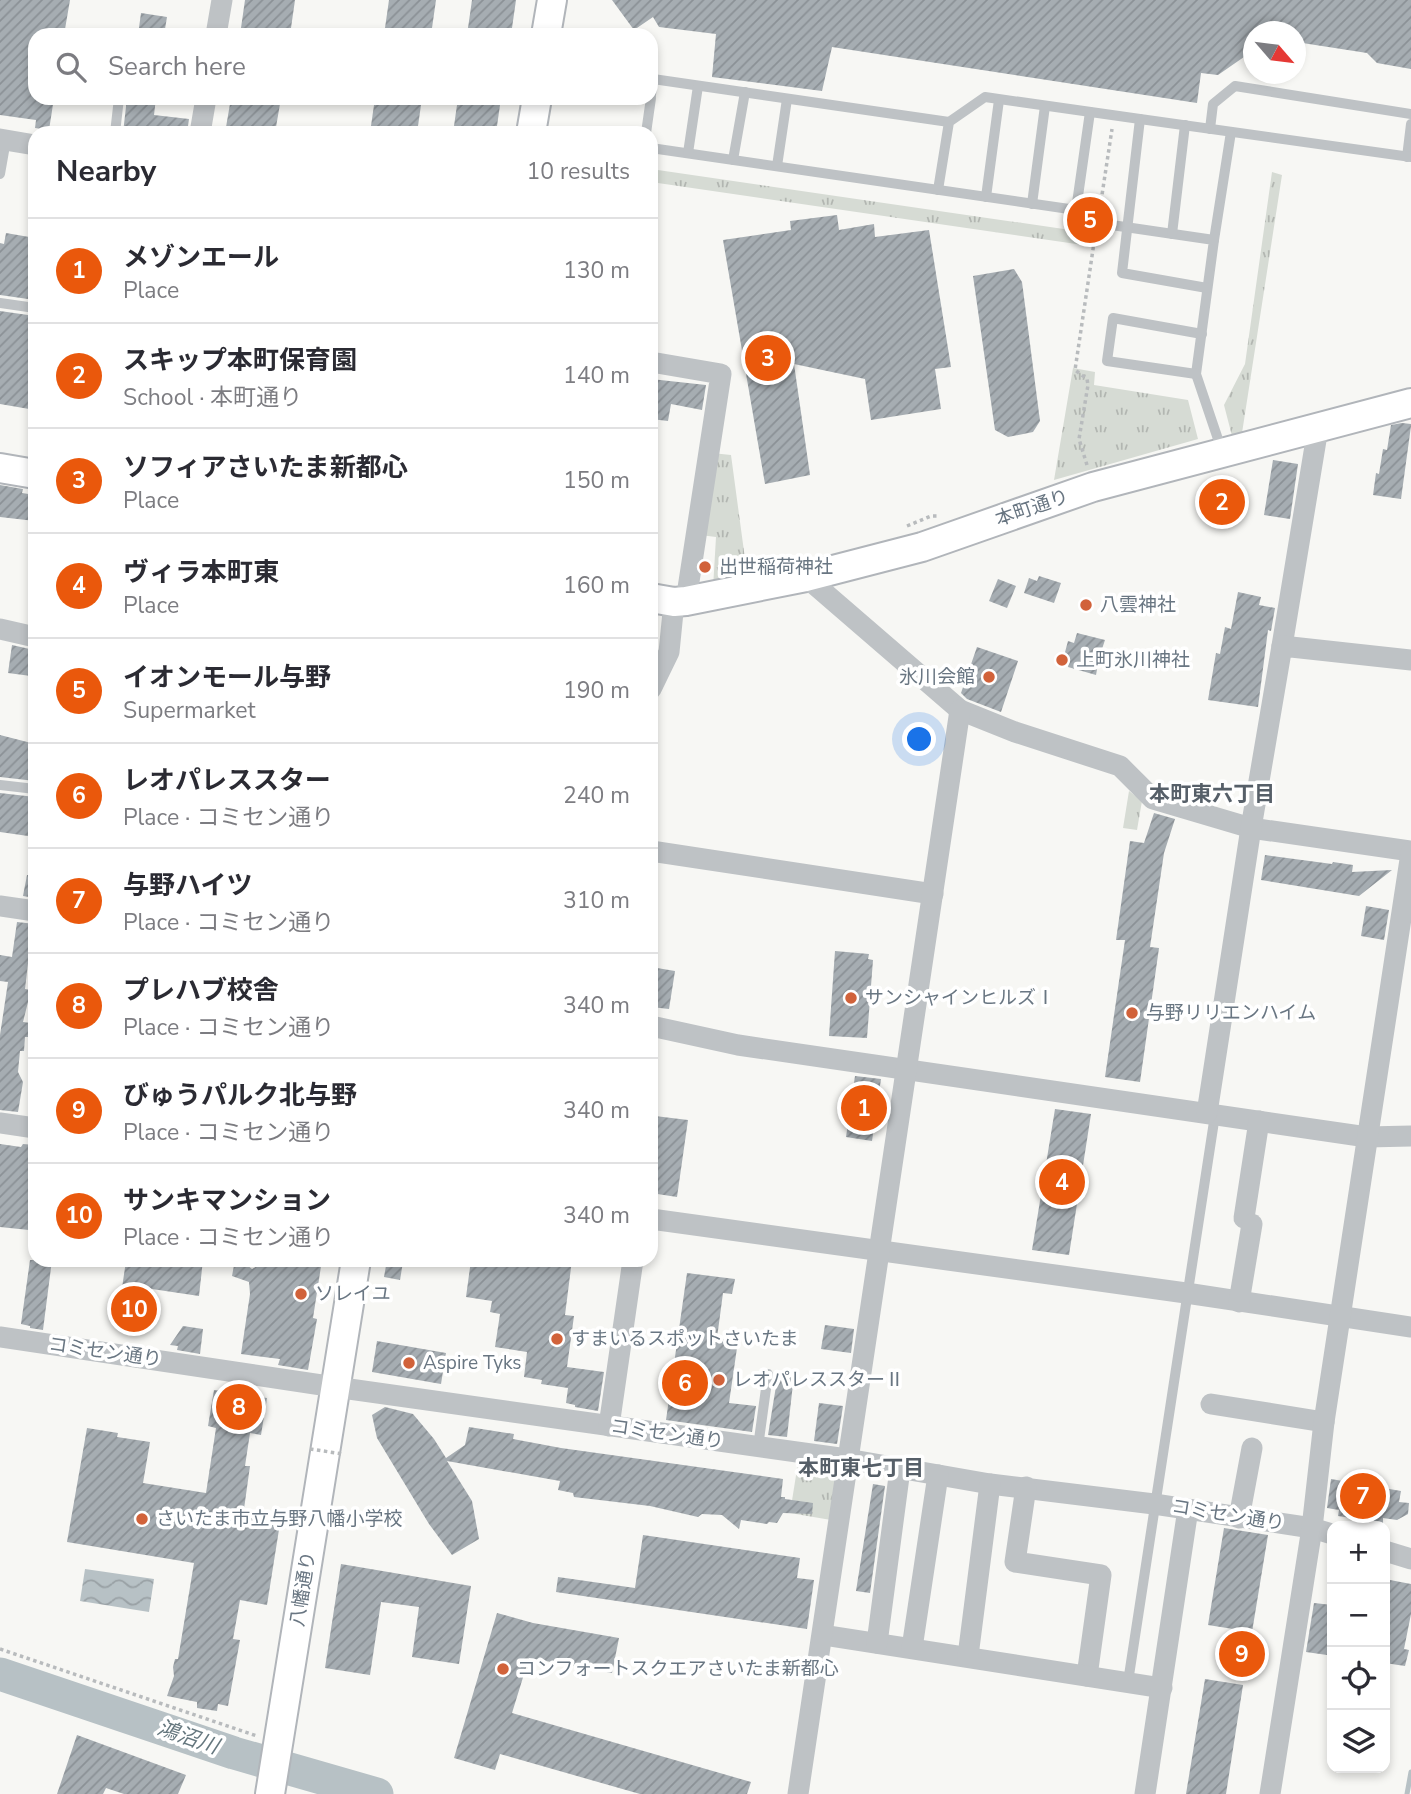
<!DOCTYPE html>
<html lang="en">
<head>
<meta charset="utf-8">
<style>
  :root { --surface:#fff; --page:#f2f2f3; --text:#2b2b33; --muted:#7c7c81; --line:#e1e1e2; --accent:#ea580c }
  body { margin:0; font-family:"Nunito Sans","Noto Sans JP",sans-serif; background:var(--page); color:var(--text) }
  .controls { position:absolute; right:21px; bottom:21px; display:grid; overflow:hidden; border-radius:14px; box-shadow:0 4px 10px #0003 }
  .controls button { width:63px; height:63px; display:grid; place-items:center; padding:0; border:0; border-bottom:2px solid var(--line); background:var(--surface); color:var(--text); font:35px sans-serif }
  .compass { position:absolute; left:1243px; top:21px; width:63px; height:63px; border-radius:50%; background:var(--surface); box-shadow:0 4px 10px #0003; rotate:118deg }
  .you { position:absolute; left:920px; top:740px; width:24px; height:24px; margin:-18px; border:5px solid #fff; border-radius:50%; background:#1a73e8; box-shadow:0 0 0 10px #1a73e833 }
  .badge { display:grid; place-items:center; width:46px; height:46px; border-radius:50%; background:var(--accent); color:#fff; font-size:23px; font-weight:700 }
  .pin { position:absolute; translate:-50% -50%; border:4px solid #fff; box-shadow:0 2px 7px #0006 }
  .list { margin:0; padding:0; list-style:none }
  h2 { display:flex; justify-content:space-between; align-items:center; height:91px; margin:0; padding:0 28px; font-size:30px }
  h2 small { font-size:23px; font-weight:400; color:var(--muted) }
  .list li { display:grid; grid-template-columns:46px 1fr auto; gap:21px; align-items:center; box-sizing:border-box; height:105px; padding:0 28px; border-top:2px solid var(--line) }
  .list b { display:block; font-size:26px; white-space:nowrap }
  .list p { margin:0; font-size:23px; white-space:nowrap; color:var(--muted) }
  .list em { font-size:23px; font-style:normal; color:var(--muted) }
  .icon { flex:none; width:38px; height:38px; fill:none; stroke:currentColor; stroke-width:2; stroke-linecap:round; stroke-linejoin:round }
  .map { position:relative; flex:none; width:1411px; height:1794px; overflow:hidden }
  .search { position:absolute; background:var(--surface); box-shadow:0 4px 10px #0003; left:28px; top:28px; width:630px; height:77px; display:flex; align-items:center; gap:18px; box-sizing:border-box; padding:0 24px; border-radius:21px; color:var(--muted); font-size:26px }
  .panel { position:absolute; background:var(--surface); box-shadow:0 4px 10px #0003; left:28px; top:126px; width:630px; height:1141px; border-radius:21px }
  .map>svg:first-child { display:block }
</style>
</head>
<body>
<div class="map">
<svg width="1411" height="1794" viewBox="0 0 1411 1794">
  <defs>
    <pattern id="grass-tufts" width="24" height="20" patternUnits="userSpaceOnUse" patternTransform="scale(1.75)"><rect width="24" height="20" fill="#d6dbd4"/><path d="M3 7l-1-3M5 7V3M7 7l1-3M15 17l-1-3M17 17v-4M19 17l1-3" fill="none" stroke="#b2b6b1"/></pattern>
    <pattern id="water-waves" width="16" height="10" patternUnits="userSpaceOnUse" patternTransform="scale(1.75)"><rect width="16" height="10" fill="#b7c1c5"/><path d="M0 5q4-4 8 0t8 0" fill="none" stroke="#99a1a5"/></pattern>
    <pattern id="building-hatch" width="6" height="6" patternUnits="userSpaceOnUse" patternTransform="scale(1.75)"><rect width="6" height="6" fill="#a6adb2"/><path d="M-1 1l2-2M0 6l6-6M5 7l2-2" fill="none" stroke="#8b9196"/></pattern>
  </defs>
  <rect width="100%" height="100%" fill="#f7f7f4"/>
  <g fill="url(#grass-tufts)">
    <polygon points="651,169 1091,233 1090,246 651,182"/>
    <polygon points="1272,172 1282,175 1242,433 1232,436 1224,405 1245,364"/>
    <polygon points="1073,368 1095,372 1094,385 1188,400 1198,439 1054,480"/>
    <polygon points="712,453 731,455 748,581 713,588 716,537 700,535"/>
    <polygon points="1129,791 1142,801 1137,830 1123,828"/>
    <polygon points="798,1463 839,1469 831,1520 790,1513"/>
  </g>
  <polygon fill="url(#water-waves)" points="85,1569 154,1579 149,1612 80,1601"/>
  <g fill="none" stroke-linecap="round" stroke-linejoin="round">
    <polyline stroke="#b7c1c5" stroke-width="5" points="1407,1794 1411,1772"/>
    <polyline stroke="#b7c1c5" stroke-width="33" points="0,1674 234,1753 377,1794"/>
  </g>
  <g fill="url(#building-hatch)">
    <polygon points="0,0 70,0 64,35 35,35 35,98 54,98 49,130 35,128 36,120 0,115"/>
    <polygon points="245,0 295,0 290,35 240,35"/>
    <polygon points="389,0 436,0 431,35 384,35"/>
    <polygon points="472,0 516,0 511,35 467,35"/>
    <polygon points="612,0 1411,0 1411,69 1377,63 1367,53 1296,42 1296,32 1254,32 1254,50 1218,75 1201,73 1197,103 832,47 822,91 712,77 716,34 659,27 653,17 634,30"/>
    <polygon points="141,13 167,17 164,35 138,35"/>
    <polygon points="127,98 156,98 154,115 189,119 187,133 123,133"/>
    <polygon points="231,98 281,98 275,133 225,133"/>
    <polygon points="375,98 422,98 417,133 370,133"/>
    <polygon points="458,98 501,98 496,133 453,133"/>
    <polygon points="837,215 839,230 874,224 875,237 929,230 951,367 935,369 941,409 871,420 865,379 794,364 810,475 765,484 723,240 791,230 790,221"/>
    <polygon points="6,233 35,238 35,300 0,295 0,243 4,244"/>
    <polygon points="1014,269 1022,282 1040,421 1033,432 1008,437 995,430 973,276"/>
    <polygon points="0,311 35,316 35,410 0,404"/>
    <polygon points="651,379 706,385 702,410 671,404 668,421 651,419"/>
    <polygon points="1402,423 1411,424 1411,426 1401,499 1373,495 1376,473 1379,474 1383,449 1387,450 1391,425"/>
    <polygon points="1273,460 1298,464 1290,519 1264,515"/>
    <polygon points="0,485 23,489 22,493 35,495 35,521 0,517"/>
    <polygon points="1039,576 1061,583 1054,603 1024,593 1029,578 1037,581"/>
    <polygon points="998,579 1016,586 1007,608 989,601"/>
    <polygon points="1238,592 1261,597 1259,605 1275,608 1271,631 1268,630 1258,707 1208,700 1216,653 1220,654 1225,627 1231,629"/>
    <polygon points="1077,633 1105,640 1102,649 1127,656 1124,670 1098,664 1096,675 1068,667 1070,658 1064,656 1068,641 1074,643"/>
    <polygon points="12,645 34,650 31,676 8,673"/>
    <polygon points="977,647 1018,661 1001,712 967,699 961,693"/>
    <polygon points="0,735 35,744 35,781 0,777"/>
    <polygon points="0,793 35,797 35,837 0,832"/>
    <polygon points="1154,813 1175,819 1164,853 1150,947 1159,948 1140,1082 1105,1077 1125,940 1116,940 1130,841 1144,843"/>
    <polygon points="1265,855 1332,864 1333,862 1353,865 1352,872 1392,870 1359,896 1261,880"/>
    <polygon points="27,875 35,875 35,898 23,896"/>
    <polygon points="1366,906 1389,910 1384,940 1361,936"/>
    <polygon points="17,922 35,924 35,956 29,955 25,989 31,990 23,1022 31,1023 29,1037 25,1037 24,1051 20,1051 18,1072 23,1082 18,1112 0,1110 0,1035 8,982 0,981 0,955 12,957"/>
    <polygon points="835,951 869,954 868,959 873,960 867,1038 829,1036"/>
    <polygon points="651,967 675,971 669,1009 651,1007"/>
    <polygon points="855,1076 881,1079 872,1141 846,1137"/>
    <polygon points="1055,1109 1091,1114 1069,1255 1032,1250"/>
    <polygon points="655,1116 688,1120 677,1197 651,1193 651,1141"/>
    <polygon points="0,1144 21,1147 23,1144 35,1145 35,1193 29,1230 0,1227"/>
    <polygon points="30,1260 52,1260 43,1330 30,1328 30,1326 21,1324"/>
    <polygon points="163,1260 203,1260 199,1296 152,1289 145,1333 116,1328 126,1261 163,1266"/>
    <polygon points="235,1260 245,1260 247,1265 252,1269 259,1265 261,1260 322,1260 313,1318 317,1319 308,1370 278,1365 280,1359 241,1354 250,1294 249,1282 232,1276"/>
    <polygon points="387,1260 403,1262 400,1280 384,1277"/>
    <polygon points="471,1260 572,1260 565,1315 574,1316 567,1367 604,1372 598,1411 575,1407 575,1405 566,1403 568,1388 541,1384 542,1380 524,1377 527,1352 495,1347 500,1314 490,1312 492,1301 466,1297"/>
    <polygon points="687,1273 735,1279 732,1294 723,1293 717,1338 738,1341 729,1403 756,1406 752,1432 666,1420"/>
    <polygon points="825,1325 854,1329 851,1353 821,1349"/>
    <polygon points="183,1326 203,1329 200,1354 177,1350 178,1346 170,1345"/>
    <polygon points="377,1341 446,1353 441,1384 372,1372"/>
    <polygon points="778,1374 794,1375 787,1437 768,1435"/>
    <polygon points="214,1390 267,1398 261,1435 250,1433 245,1466 250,1466 244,1509 281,1517 267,1605 240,1600 233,1639 240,1640 228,1706 218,1704 217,1711 197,1708 197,1702 167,1696 174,1676 173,1667 175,1659 178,1659 194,1563 67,1542 87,1428 118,1433 117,1437 150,1442 143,1483 206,1493 216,1428 208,1426"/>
    <polygon points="819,1403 843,1406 837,1444 814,1441"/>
    <polygon points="385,1407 413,1414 434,1439 446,1458 465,1445 469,1427 514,1434 513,1439 561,1448 783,1479 781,1497 785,1497 785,1499 813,1503 812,1514 783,1513 777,1523 769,1522 767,1524 741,1520 739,1529 722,1515 702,1514 698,1517 650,1506 574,1497 573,1493 558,1490 560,1481 447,1461 472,1501 479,1539 452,1555 429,1524 377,1438 372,1415"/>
    <polygon points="1331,1479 1401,1491 1399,1502 1409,1503 1408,1514 1397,1520 1383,1518 1383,1523 1338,1516 1339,1510 1327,1508"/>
    <polygon points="873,1484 885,1486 870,1593 856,1591"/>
    <polygon points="1224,1528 1268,1535 1252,1632 1208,1625"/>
    <polygon points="643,1535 800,1558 797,1578 814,1580 807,1629 556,1592 558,1577 635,1588"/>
    <polygon points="341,1564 471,1586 459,1664 412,1657 419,1607 381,1602 370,1675 325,1668"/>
    <polygon points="1390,1580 1411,1584 1411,1614 1404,1649 1409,1650 1405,1666 1385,1663 1385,1609"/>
    <polygon points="1314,1603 1332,1605 1327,1655 1306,1652"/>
    <polygon points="497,1613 533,1623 619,1638 612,1673 529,1658 512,1713 751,1782 747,1794 640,1794 500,1754 495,1770 454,1758"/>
    <polygon points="1205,1679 1243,1685 1226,1794 1186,1794"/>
    <polygon points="77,1735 186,1775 178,1794 124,1794 106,1788 103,1794 57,1794"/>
  </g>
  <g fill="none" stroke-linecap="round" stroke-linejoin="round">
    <defs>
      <g id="secondary">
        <polyline points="546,35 552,0"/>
        <polyline points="531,133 537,98"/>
        <polyline points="0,468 35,474"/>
        <polyline points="651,598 674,602 686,601 806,577 922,547 1093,487 1411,403"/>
        <polyline points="270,1794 356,1260"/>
      </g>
    </defs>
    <use href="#secondary" stroke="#b1b5ba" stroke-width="32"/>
    <g stroke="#b8bbbd" stroke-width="3.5" stroke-dasharray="3.5 3.5" stroke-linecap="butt">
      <polyline points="1100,208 1112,129"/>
      <polyline points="1087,465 1079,439 1088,385 1087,379 1075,370 1095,236"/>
      <polyline points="907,526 931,516 939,516"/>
      <polyline points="0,1649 257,1736"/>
    </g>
    <g stroke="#bec2c5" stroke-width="10">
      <polyline points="651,95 653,79 949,122"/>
      <polyline points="1210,129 1213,104 1235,86 1411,114"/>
      <polyline points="532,130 552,133"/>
      <polyline points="115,133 119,98"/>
      <polyline points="646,133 651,98"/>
      <polyline points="651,148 1076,210 1098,223 1214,240 1196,374 1222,451"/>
      <polyline points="688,153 698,86"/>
      <polyline points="1407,157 1411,124"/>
      <polyline points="733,160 745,92"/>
      <polyline points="777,166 787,99"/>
      <polyline points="0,174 6,140"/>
      <polyline points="938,190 949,122 985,97 1140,119"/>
      <polyline points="986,197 999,100"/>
      <polyline points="1032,204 1045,106"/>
      <polyline points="1076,210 1090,112"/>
      <polyline points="1172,234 1185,125"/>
      <polyline points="1214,240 1231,132"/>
      <polyline points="1207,288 1122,273 1140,119 1411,157"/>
      <polyline points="0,303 35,308"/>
      <polyline points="1196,374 1107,361 1113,318 1202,334"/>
      <polyline points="0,785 35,789"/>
      <polyline points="253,1261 253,1260"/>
      <polyline points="758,1447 768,1374"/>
      <polyline points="1128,1682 1215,1115"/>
    </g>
    <g stroke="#bec2c5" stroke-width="21">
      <polyline points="216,35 222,0"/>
      <polyline points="200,133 206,98"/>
      <polyline points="0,139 35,145"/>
      <polyline points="651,362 721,374 686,601"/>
      <polyline points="806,577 960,710 1015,732 1120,766 1153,799 1251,828 1411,851"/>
      <polyline points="0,629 35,637"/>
      <polyline points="1282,646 1318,428"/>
      <polyline points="651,689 669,652 674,602"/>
      <polyline points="651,851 933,894"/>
      <polyline points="0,906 35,911"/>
      <polyline points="651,1026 738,1045 1367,1137 1411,1136"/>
      <polyline points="1207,1113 1251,828 1282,646 1411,660"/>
      <polyline points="0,1123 35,1128"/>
      <polyline points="1244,1218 1259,1121"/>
      <polyline points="651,1219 1186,1293 1411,1327"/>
      <polyline points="1239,1302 1252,1224"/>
      <polyline points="0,1337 335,1387 847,1459 990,1484 1154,1504 1312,1528 1332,1534"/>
      <polyline points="1211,1404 1324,1422"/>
      <polyline points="609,1426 633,1260"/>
      <polyline points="1026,1487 1015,1562 1101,1575 1087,1676"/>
      <polyline points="1239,1518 1252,1448"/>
      <polyline points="1385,1551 1411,1559"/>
      <polyline points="823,1635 1162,1688"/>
      <polyline points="877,1643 900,1469"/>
      <polyline points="912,1648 938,1475"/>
      <polyline points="968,1656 990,1484"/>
      <polyline points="798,1794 960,710"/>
      <polyline points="1145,1794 1188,1509"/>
      <polyline points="1270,1794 1312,1528 1324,1422 1411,853"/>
    </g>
    <use href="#secondary" stroke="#fff" stroke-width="28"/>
    <polyline stroke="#b8bbbd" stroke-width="3.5" stroke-dasharray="3.5 3.5" stroke-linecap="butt" points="310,1449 343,1454"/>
  </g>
  <g fill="#d1623a" stroke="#fff" stroke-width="2.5">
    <circle cx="705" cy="567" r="7"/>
    <circle cx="1086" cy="605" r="7"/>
    <circle cx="1062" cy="660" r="7"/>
    <circle cx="989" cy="677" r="7"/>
    <circle cx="851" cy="998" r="7"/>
    <circle cx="1132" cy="1013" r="7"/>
    <circle cx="301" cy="1294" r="7"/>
    <circle cx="557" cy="1339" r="7"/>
    <circle cx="409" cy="1363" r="7"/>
    <circle cx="719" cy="1380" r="7"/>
    <circle cx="142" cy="1519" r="7"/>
    <circle cx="503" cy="1669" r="7"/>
  </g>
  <g text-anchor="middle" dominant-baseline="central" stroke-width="7" stroke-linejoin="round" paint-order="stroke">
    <g font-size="19" fill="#697682" stroke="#fff">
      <text transform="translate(1032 508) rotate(-19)">本町通り</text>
      <text transform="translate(105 1352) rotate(8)">コミセン通り</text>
      <text transform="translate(667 1434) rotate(8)">コミセン通り</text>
      <text transform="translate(1228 1515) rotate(9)">コミセン通り</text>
      <text transform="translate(303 1589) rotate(-81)">八幡通り</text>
    </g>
    <g font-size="19" fill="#697682" stroke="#fff" text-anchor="start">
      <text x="719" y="567">出世稲荷神社</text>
      <text x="1100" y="605">八雲神社</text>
      <text x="1076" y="660">上町氷川神社</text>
      <text x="975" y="677" text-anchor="end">氷川会館</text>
      <text x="865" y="998">サンシャインヒルズⅠ</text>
      <text x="1146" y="1013">与野リリエンハイム</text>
      <text x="315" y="1294">ソレイユ</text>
      <text x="571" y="1339">すまいるスポットさいたま</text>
      <text x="423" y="1363">Aspire Tyks</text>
      <text x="733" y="1380">レオパレススターⅡ</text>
      <text x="156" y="1519">さいたま市立与野八幡小学校</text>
      <text x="517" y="1669">コンフォートスクエアさいたま新都心</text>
    </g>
    <g font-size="21" font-weight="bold" fill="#565f68" stroke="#fff">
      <text x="1212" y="794">本町東六丁目</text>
      <text x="861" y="1468">本町東七丁目</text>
    </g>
    <g font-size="21" font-style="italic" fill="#65777e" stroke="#fff">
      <text transform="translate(188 1737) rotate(19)">鴻沼川</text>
    </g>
  </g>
</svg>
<div class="controls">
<button>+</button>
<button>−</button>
<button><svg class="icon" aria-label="locate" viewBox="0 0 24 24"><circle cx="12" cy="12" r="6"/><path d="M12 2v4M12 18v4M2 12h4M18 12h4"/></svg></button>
<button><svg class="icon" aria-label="layers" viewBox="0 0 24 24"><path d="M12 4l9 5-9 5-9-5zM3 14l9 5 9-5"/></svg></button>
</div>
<svg class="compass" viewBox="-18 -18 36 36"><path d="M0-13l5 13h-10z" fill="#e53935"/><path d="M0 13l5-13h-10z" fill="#7c7c81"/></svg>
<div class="you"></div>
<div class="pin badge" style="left:864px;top:1108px">1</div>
<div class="pin badge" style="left:1222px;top:502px">2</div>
<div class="pin badge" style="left:768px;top:358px">3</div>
<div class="pin badge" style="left:1062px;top:1182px">4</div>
<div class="pin badge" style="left:1090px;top:220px">5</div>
<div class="pin badge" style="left:685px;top:1383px">6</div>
<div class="pin badge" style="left:1363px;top:1496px">7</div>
<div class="pin badge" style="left:239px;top:1407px">8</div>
<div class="pin badge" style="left:1242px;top:1654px">9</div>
<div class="pin badge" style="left:134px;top:1309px">10</div>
<div class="search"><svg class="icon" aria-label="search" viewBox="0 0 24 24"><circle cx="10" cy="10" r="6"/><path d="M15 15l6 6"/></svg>Search here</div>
<section class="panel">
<h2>Nearby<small>10 results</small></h2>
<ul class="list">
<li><span class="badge">1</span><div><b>メゾンエール</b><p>Place</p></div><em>130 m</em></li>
<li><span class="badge">2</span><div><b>スキップ本町保育園</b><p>School · 本町通り</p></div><em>140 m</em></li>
<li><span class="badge">3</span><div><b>ソフィアさいたま新都心</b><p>Place</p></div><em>150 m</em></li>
<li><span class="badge">4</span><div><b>ヴィラ本町東</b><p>Place</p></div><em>160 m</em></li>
<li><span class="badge">5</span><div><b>イオンモール与野</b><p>Supermarket</p></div><em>190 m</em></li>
<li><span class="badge">6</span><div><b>レオパレススター</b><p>Place · コミセン通り</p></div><em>240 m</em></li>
<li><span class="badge">7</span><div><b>与野ハイツ</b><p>Place · コミセン通り</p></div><em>310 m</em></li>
<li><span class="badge">8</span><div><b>プレハブ校舎</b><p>Place · コミセン通り</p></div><em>340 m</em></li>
<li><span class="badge">9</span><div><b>びゅうパルク北与野</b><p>Place · コミセン通り</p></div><em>340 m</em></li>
<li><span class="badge">10</span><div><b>サンキマンション</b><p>Place · コミセン通り</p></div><em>340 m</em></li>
</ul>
</section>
</div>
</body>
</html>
